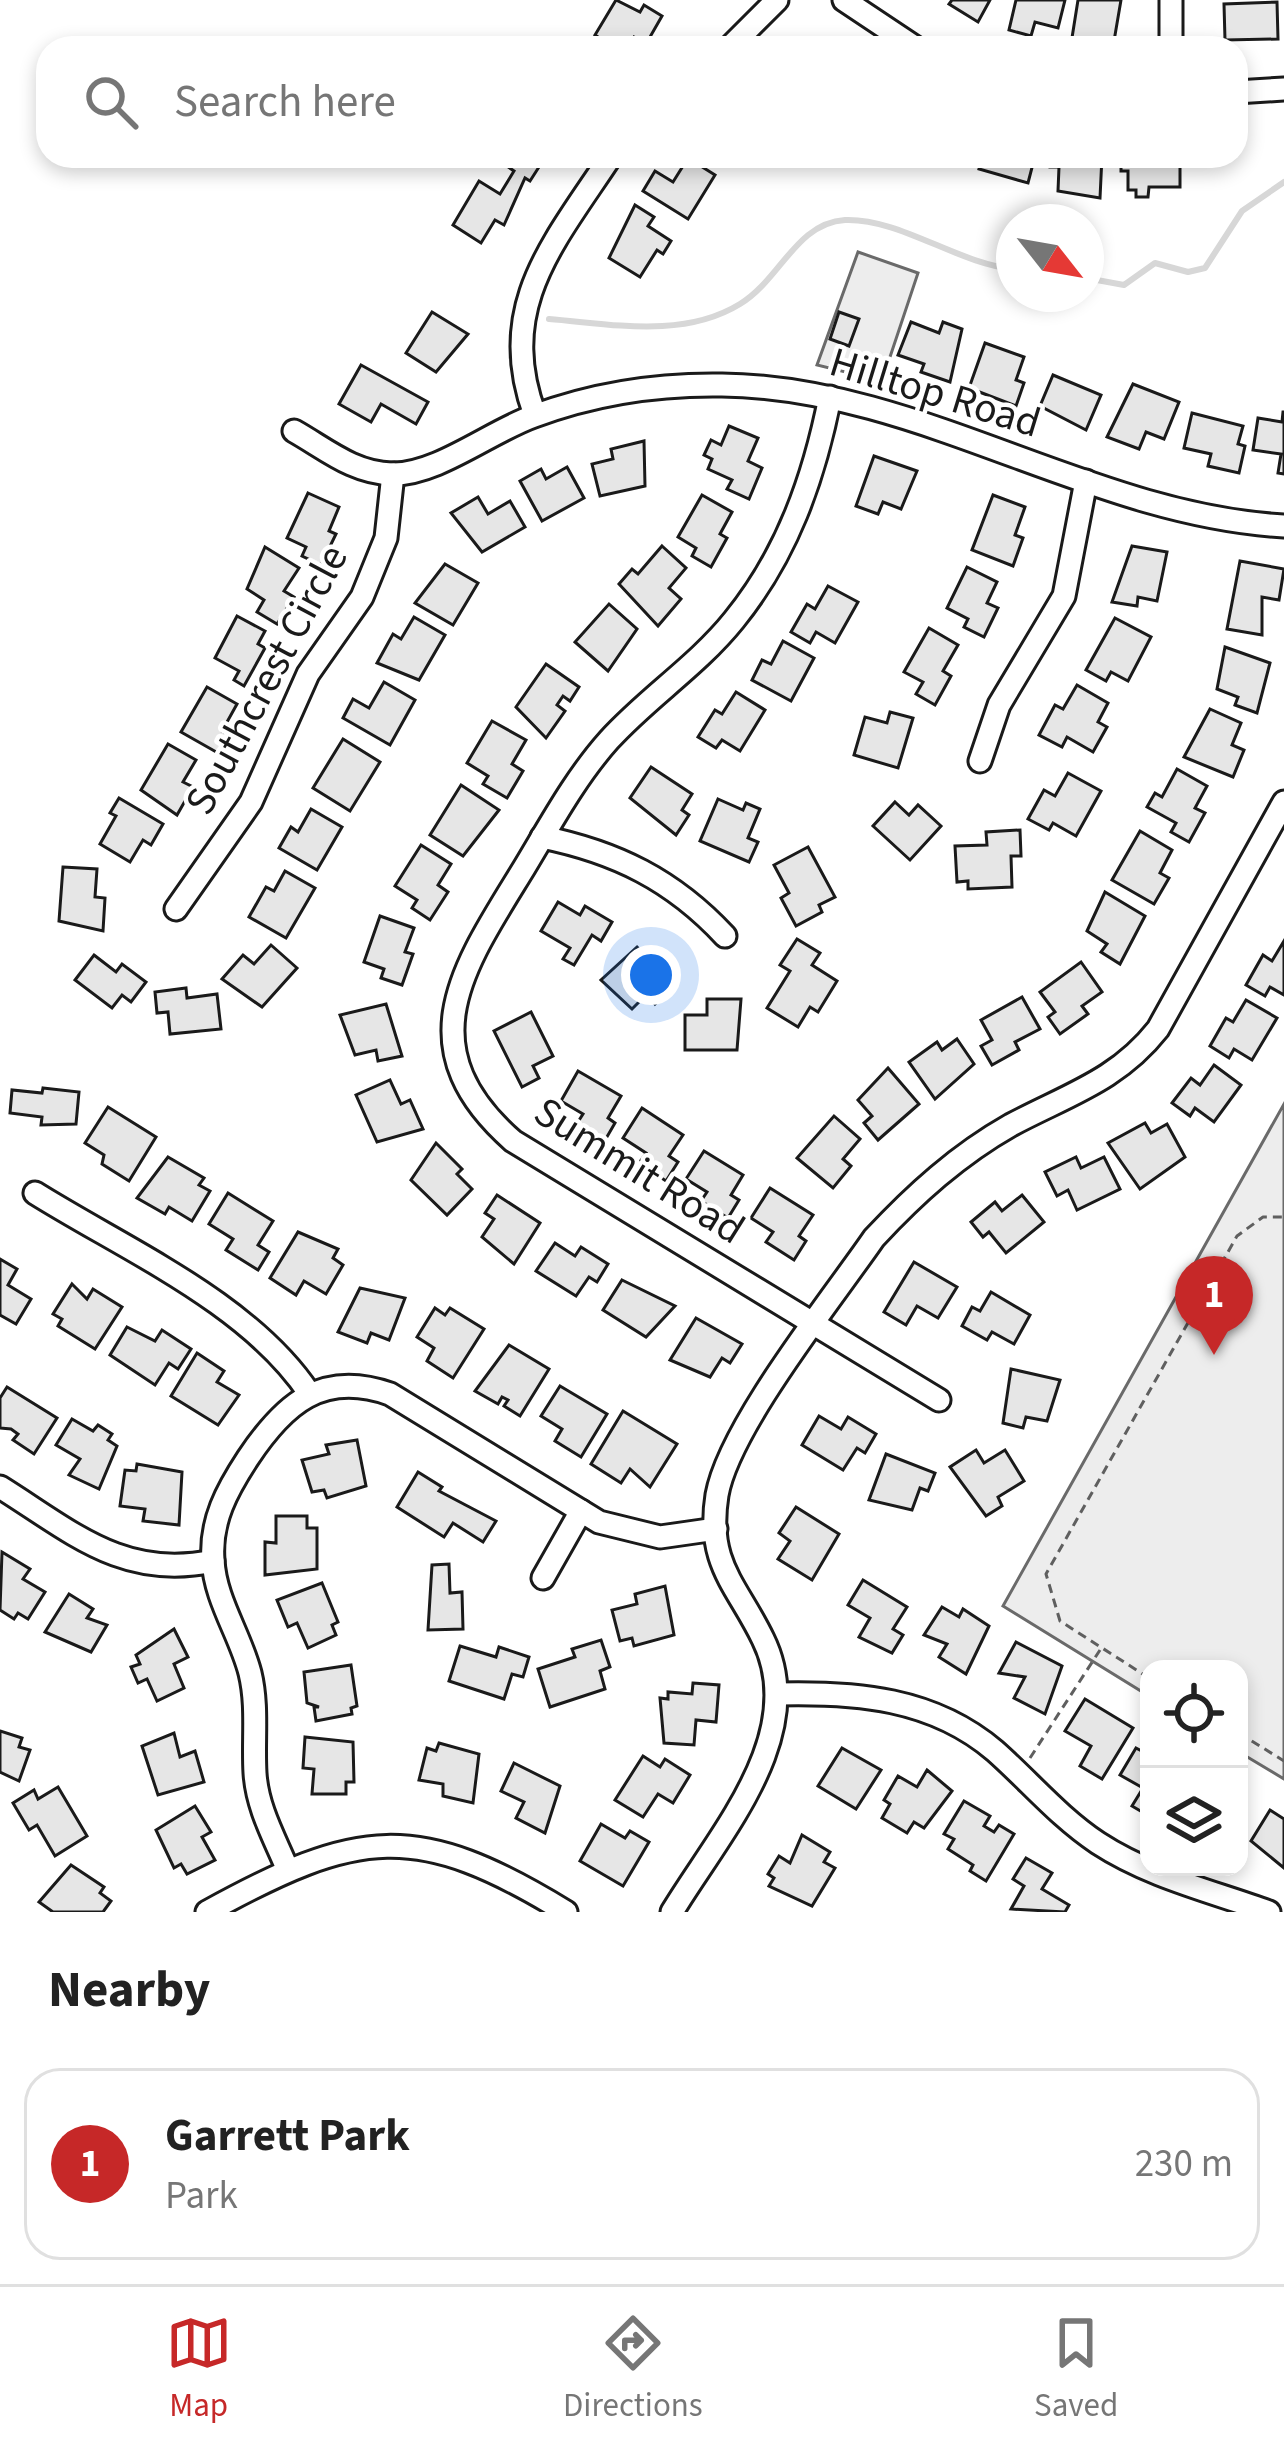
<!DOCTYPE html>
<html lang="en">
<head>
<meta charset="utf-8">
<style>
  :root { --surface:#fff; --page:#f6f6f6; --text:#222; --muted:#767676; --line:#e0e0e0; --accent:#c62828 }
  body { margin:0; font-family:"Source Sans 3",sans-serif; background:var(--page); color:var(--text) }
  .controls { position:absolute; right:36px; bottom:36px; display:grid; overflow:hidden; border-radius:24px; box-shadow:0 6px 18px #0003 }
  .controls button { width:108px; height:108px; display:grid; place-items:center; padding:0; border:0; border-bottom:3px solid var(--line); background:var(--surface); color:var(--text); font:60px sans-serif }
  .compass { position:absolute; left:996px; top:204px; width:108px; height:108px; border-radius:50%; background:var(--surface); box-shadow:0 6px 18px #0003; rotate:121deg }
  .you { position:absolute; left:651px; top:975px; width:42px; height:42px; margin:-30px; border:9px solid #fff; border-radius:50%; background:#1a73e8; box-shadow:0 0 0 18px #1a73e833 }
  .badge { display:grid; place-items:center; width:78px; height:78px; border-radius:50%; background:var(--accent); color:#fff; font-size:39px; font-weight:700 }
  .pin { position:absolute; translate:-50% -99px; filter:drop-shadow(0 3px 6px #0008) }
  .pin::after { content:''; position:absolute; top:63px; width:42px; height:36px; background:inherit; clip-path:polygon(0 0,100% 0,50% 100%) }
  .list { margin:0; padding:0; list-style:none }
  h2 { display:flex; justify-content:space-between; align-items:center; height:156px; margin:0; padding:0 48px; font-size:51px }
  h2 small { font-size:39px; font-weight:400; color:var(--muted) }
  .list li { display:grid; grid-template-columns:78px 1fr auto; gap:36px; align-items:center; box-sizing:border-box; height:192px; margin:0 24px 24px; padding:0 24px; border:3px solid var(--line); border-radius:36px }
  .list b { display:block; font-size:45px; white-space:nowrap }
  .list p { margin:0; font-size:39px; white-space:nowrap; color:var(--muted) }
  .list em { font-size:39px; font-style:normal; color:var(--muted) }
  .icon { flex:none; width:66px; height:66px; fill:none; stroke:currentColor; stroke-width:2; stroke-linecap:round; stroke-linejoin:round }
  .map { position:relative; flex:none; width:1284px; height:1912px; overflow:hidden }
  .search { position:absolute; background:var(--surface); box-shadow:0 6px 18px #0003; left:36px; right:36px; top:36px; height:132px; display:flex; align-items:center; gap:30px; box-sizing:border-box; padding:0 42px; border-radius:36px; color:var(--muted); font-size:45px }
  .sheet { height:372px; background:var(--surface) }
  nav { display:flex; justify-content:space-around; align-items:center; box-sizing:border-box; height:168px; border-top:3px solid var(--line); background:var(--surface); font-size:33px; color:var(--muted) }
  nav a { display:grid; justify-items:center; gap:6px }
  nav .on { color:var(--accent) }
  .map>svg:first-child { display:block }
</style>
</head>
<body>
<div class="map">
<svg width="1284" height="1912" viewBox="0 0 1284 1912">
  <rect width="100%" height="100%" fill="#fff"/>
  <g fill="#ededed" stroke="#6a6a6a" stroke-width="3">
    <polygon points="858,252 918,273 882,381 817,365"/>
    <polygon points="1284,1104 1284,1779 1239,1752 1239,1669 1149,1669 1149,1696 1003,1606"/>
  </g>
  <g fill="none" stroke-linecap="round" stroke-linejoin="round">
    <g stroke="#d7d7d7" stroke-width="6">
      <polyline points="1086,278 1124,285 1155,263 1188,272 1205,268 1242,211 1284,182"/>
      <path d="M 549,319 C 612,324 683,339 740,304 C 780,280 796,223 845,220 C 900,218 958,264 1014,269"/>
    </g>
  </g>
  <g fill="#e6e6e6" stroke="#1a1a1a" stroke-width="3">
    <polygon points="616,0 640,12 644,5 662,16 646,44 634,37 628,48 615,48 595,35"/>
    <polygon points="952,0 990,0 978,22 949,4"/>
    <polygon points="1016,0 1065,0 1058,28 1035,22 1031,36 1009,30"/>
    <polygon points="1078,0 1121,0 1113,47 1071,44"/>
    <polygon points="1277,2 1278,39 1225,40 1224,4"/>
    <polygon points="546,156 530,181 525,178 504,225 495,220 481,243 453,225 479,181 500,194 514,171 492,156"/>
    <polygon points="983,156 1035,156 1028,183 979,169"/>
    <polygon points="1050,156 1102,156 1100,198 1058,191 1059,167 1050,167"/>
    <polygon points="1121,156 1180,156 1180,187 1149,187 1148,197 1136,197 1136,190 1128,190 1128,171 1121,171"/>
    <polygon points="688,158 715,175 688,219 643,191 655,171 673,182"/>
    <polygon points="635,205 654,217 648,226 671,241 663,254 657,250 640,277 609,258"/>
    <polygon points="432,312 468,334 436,372 406,353"/>
    <polygon points="839,312 859,319 849,346 830,339"/>
    <polygon points="911,322 939,333 943,322 962,329 950,382 921,372 924,364 898,355"/>
    <polygon points="985,343 1024,357 1016,380 1024,383 1016,406 969,388"/>
    <polygon points="361,365 428,402 416,424 381,404 371,422 339,404"/>
    <polygon points="1053,375 1101,395 1086,430 1040,406"/>
    <polygon points="1133,384 1179,402 1164,439 1146,432 1139,449 1107,437"/>
    <polygon points="1283,412 1284,412 1284,474 1278,473 1281,454 1253,450 1258,418 1282,422"/>
    <polygon points="1192,413 1243,426 1238,444 1245,446 1239,473 1208,466 1211,454 1184,448"/>
    <polygon points="729,426 758,438 748,461 762,468 749,499 727,489 732,480 708,469 712,459 704,455 711,440 721,445"/>
    <polygon points="644,441 645,486 600,496 592,464 613,459 611,449"/>
    <polygon points="874,456 917,471 901,509 883,502 878,514 856,506"/>
    <polygon points="567,467 584,498 542,521 520,481 541,469 546,479"/>
    <polygon points="308,493 339,507 329,531 336,534 321,565 302,556 306,547 287,538"/>
    <polygon points="702,495 732,512 720,534 727,538 711,567 692,556 696,548 678,537"/>
    <polygon points="993,495 1025,507 1015,535 1023,538 1013,566 972,550"/>
    <polygon points="478,497 488,514 510,501 525,527 482,552 451,513"/>
    <polygon points="662,546 686,568 669,588 681,599 658,626 619,584 632,569 638,574"/>
    <polygon points="1132,546 1167,552 1157,601 1138,597 1137,606 1112,602"/>
    <polygon points="265,547 299,568 284,591 294,597 277,624 257,612 264,600 247,589"/>
    <polygon points="1240,561 1284,569 1279,600 1262,597 1262,635 1227,629"/>
    <polygon points="445,564 478,583 453,625 415,603"/>
    <polygon points="967,567 997,582 987,603 998,608 984,637 964,627 968,619 947,608"/>
    <polygon points="828,586 858,602 835,643 816,632 810,643 791,632 807,604 815,609"/>
    <polygon points="609,604 637,629 608,671 575,642"/>
    <polygon points="237,616 265,631 258,644 265,648 244,686 234,680 239,671 215,658"/>
    <polygon points="414,617 445,635 419,680 377,663 393,634 401,639"/>
    <polygon points="1115,618 1151,637 1128,681 1111,672 1106,681 1086,670"/>
    <polygon points="929,628 958,645 943,671 951,676 935,705 916,694 923,682 904,672"/>
    <polygon points="783,641 814,658 791,701 752,680 762,660 771,664"/>
    <polygon points="1225,647 1270,663 1257,713 1235,705 1238,697 1217,689"/>
    <polygon points="546,664 579,687 570,701 563,696 557,705 565,711 546,738 516,707"/>
    <polygon points="384,682 415,700 390,745 343,718 353,699 369,708"/>
    <polygon points="1077,685 1108,703 1098,722 1107,727 1093,752 1067,737 1062,747 1039,735 1055,705 1063,709"/>
    <polygon points="207,687 237,704 222,731 228,734 218,753 181,732"/>
    <polygon points="736,692 765,710 740,751 722,740 716,748 698,737 715,710 722,714"/>
    <polygon points="1210,709 1241,723 1232,745 1244,750 1233,777 1184,757"/>
    <polygon points="890,712 913,718 898,768 854,755 865,717 887,723"/>
    <polygon points="492,721 526,740 512,764 523,771 507,798 483,784 488,776 467,763"/>
    <polygon points="343,739 380,762 350,811 313,788"/>
    <polygon points="168,744 196,760 183,782 193,787 177,815 141,790"/>
    <polygon points="651,767 692,794 682,810 689,815 676,835 630,798"/>
    <polygon points="1177,769 1207,786 1195,808 1205,813 1189,842 1171,832 1176,823 1147,807 1155,793 1162,797"/>
    <polygon points="1068,773 1101,791 1076,836 1053,823 1049,830 1028,819 1044,790 1055,796"/>
    <polygon points="461,785 499,810 463,856 430,835"/>
    <polygon points="119,798 163,824 151,845 143,840 130,862 100,844 116,816 110,813"/>
    <polygon points="718,799 743,810 746,803 760,809 748,838 758,842 749,862 700,841"/>
    <polygon points="895,802 909,815 918,805 941,826 910,860 873,826"/>
    <polygon points="311,809 342,827 317,870 279,848 291,827 298,832"/>
    <polygon points="1020,830 1021,856 1011,856 1012,887 968,889 968,881 957,882 955,846 987,845 986,832"/>
    <polygon points="1140,831 1172,850 1160,873 1169,878 1154,904 1112,880"/>
    <polygon points="421,845 451,864 438,885 448,892 430,920 412,908 417,900 395,886"/>
    <polygon points="808,847 835,897 819,905 822,912 796,926 781,898 789,893 774,865"/>
    <polygon points="63,867 97,869 95,897 105,898 103,931 59,921"/>
    <polygon points="285,871 315,888 286,938 249,917 266,887 274,891"/>
    <polygon points="1105,892 1145,916 1120,964 1101,952 1107,944 1087,931"/>
    <polygon points="558,902 580,915 585,906 612,922 601,941 592,935 574,965 563,959 570,948 541,931"/>
    <polygon points="380,916 414,928 405,952 413,954 402,985 381,978 384,969 364,962"/>
    <polygon points="797,939 820,953 812,965 837,981 818,1012 810,1007 798,1027 767,1008 790,971 780,965"/>
    <polygon points="1284,941 1284,995 1270,987 1265,996 1246,985 1263,955 1272,961"/>
    <polygon points="271,945 297,968 262,1007 222,979 243,955 254,964"/>
    <polygon points="637,947 674,987 655,1004 647,994 632,1009 601,980"/>
    <polygon points="94,955 116,972 122,964 146,982 131,1002 122,995 112,1008 75,980"/>
    <polygon points="1081,962 1102,992 1082,1006 1088,1014 1060,1034 1048,1017 1055,1012 1040,992"/>
    <polygon points="186,988 187,998 217,994 221,1029 170,1034 168,1012 157,1013 155,992"/>
    <polygon points="1022,997 1040,1029 1015,1042 1019,1050 992,1065 981,1046 992,1040 981,1020"/>
    <polygon points="707,999 741,999 737,1050 685,1050 685,1015 707,1015"/>
    <polygon points="1246,1000 1277,1018 1252,1060 1234,1049 1229,1058 1210,1046 1226,1018 1233,1022"/>
    <polygon points="386,1004 402,1056 378,1061 376,1050 355,1055 340,1015"/>
    <polygon points="531,1012 553,1056 533,1066 539,1078 522,1087 494,1031"/>
    <polygon points="957,1039 974,1064 935,1099 909,1062 937,1042 942,1050"/>
    <polygon points="1214,1065 1241,1085 1214,1122 1195,1108 1190,1116 1172,1103 1191,1078 1200,1085"/>
    <polygon points="888,1068 919,1104 878,1140 864,1123 872,1116 858,1100"/>
    <polygon points="578,1071 621,1096 608,1118 615,1123 604,1142 576,1125 583,1114 561,1101"/>
    <polygon points="390,1080 401,1104 410,1100 423,1129 377,1142 356,1095"/>
    <polygon points="43,1088 79,1092 76,1124 41,1125 42,1117 10,1113 12,1090 42,1093"/>
    <polygon points="108,1107 156,1137 129,1181 102,1164 104,1155 85,1143"/>
    <polygon points="642,1108 683,1135 669,1156 678,1162 666,1181 639,1163 646,1153 623,1138"/>
    <polygon points="834,1116 860,1139 843,1159 851,1166 833,1188 797,1158"/>
    <polygon points="1145,1123 1151,1133 1167,1124 1185,1157 1140,1189 1108,1143"/>
    <polygon points="436,1143 462,1169 457,1174 472,1189 447,1215 411,1180"/>
    <polygon points="704,1151 743,1175 731,1195 739,1200 728,1218 701,1201 707,1192 686,1179"/>
    <polygon points="168,1157 204,1178 199,1185 210,1191 192,1221 169,1207 165,1214 137,1198"/>
    <polygon points="1076,1157 1081,1168 1104,1157 1120,1189 1077,1210 1068,1190 1057,1196 1045,1172"/>
    <polygon points="770,1188 813,1215 799,1236 806,1241 794,1260 766,1242 773,1232 751,1218"/>
    <polygon points="228,1193 273,1221 258,1245 269,1252 258,1270 226,1250 233,1239 209,1224"/>
    <polygon points="497,1195 540,1223 514,1264 482,1237 494,1219 485,1213"/>
    <polygon points="1022,1195 1044,1222 1006,1253 989,1232 983,1237 971,1222 995,1202 1002,1211"/>
    <polygon points="298,1232 338,1249 333,1258 343,1265 326,1294 304,1281 296,1295 270,1278"/>
    <polygon points="555,1243 575,1256 581,1247 608,1264 597,1282 589,1277 576,1296 536,1271"/>
    <polygon points="0,1259 17,1269 8,1285 31,1299 16,1324 0,1315"/>
    <polygon points="914,1262 957,1287 938,1318 917,1306 906,1325 884,1312"/>
    <polygon points="622,1280 675,1306 646,1337 603,1310"/>
    <polygon points="72,1284 87,1299 93,1289 122,1307 95,1349 58,1326 62,1319 53,1314"/>
    <polygon points="360,1288 405,1298 389,1340 371,1333 367,1343 338,1332"/>
    <polygon points="991,1292 1030,1315 1014,1344 992,1332 987,1340 962,1326 972,1307 980,1311"/>
    <polygon points="435,1308 445,1315 450,1308 484,1329 453,1378 427,1361 434,1348 417,1337"/>
    <polygon points="696,1318 742,1344 730,1363 722,1358 710,1377 670,1360"/>
    <polygon points="127,1327 155,1341 162,1330 191,1349 178,1369 169,1363 155,1385 110,1355"/>
    <polygon points="509,1345 549,1369 520,1416 504,1406 508,1400 502,1397 498,1404 475,1391"/>
    <polygon points="197,1353 224,1371 217,1382 239,1395 218,1425 171,1396"/>
    <polygon points="1011,1369 1060,1380 1047,1421 1026,1417 1023,1428 1003,1423"/>
    <polygon points="560,1386 607,1414 581,1457 555,1441 562,1429 541,1416"/>
    <polygon points="7,1387 57,1418 34,1454 13,1440 18,1434 11,1429 0,1428 0,1398"/>
    <polygon points="623,1411 677,1444 650,1487 630,1469 621,1483 591,1464"/>
    <polygon points="819,1416 841,1429 848,1417 876,1434 865,1453 857,1448 843,1470 802,1445"/>
    <polygon points="72,1419 93,1431 98,1425 112,1434 108,1440 117,1446 99,1489 69,1475 80,1459 56,1445"/>
    <polygon points="357,1440 366,1486 327,1498 324,1490 312,1492 302,1460 329,1454 326,1445"/>
    <polygon points="976,1450 984,1463 1005,1450 1024,1481 998,1497 1002,1506 986,1516 950,1467"/>
    <polygon points="886,1454 935,1473 928,1491 920,1488 912,1510 869,1500"/>
    <polygon points="137,1464 182,1472 179,1525 143,1521 145,1509 120,1506 125,1470 136,1471"/>
    <polygon points="418,1472 442,1487 439,1491 496,1521 483,1542 453,1523 444,1537 397,1507"/>
    <polygon points="796,1507 839,1534 812,1580 778,1559 790,1541 779,1533"/>
    <polygon points="276,1516 307,1516 307,1528 317,1528 317,1569 265,1575 265,1542 276,1543"/>
    <polygon points="2,1552 30,1569 23,1579 45,1592 28,1619 18,1613 14,1619 0,1610"/>
    <polygon points="449,1564 450,1593 462,1592 463,1629 428,1630 432,1565"/>
    <polygon points="863,1580 907,1607 893,1629 903,1635 892,1653 859,1637 870,1618 848,1605"/>
    <polygon points="322,1583 338,1622 332,1625 336,1635 308,1648 297,1623 288,1627 277,1600"/>
    <polygon points="665,1586 674,1635 634,1646 632,1638 620,1641 612,1610 637,1604 635,1594"/>
    <polygon points="69,1594 93,1609 87,1618 107,1625 91,1652 45,1632"/>
    <polygon points="942,1607 959,1617 963,1609 989,1626 966,1674 939,1657 947,1644 924,1635"/>
    <polygon points="174,1629 188,1657 174,1664 184,1688 157,1701 147,1679 138,1683 131,1667 140,1664 136,1655"/>
    <polygon points="601,1640 610,1667 600,1671 605,1689 550,1707 538,1669 575,1657 572,1649"/>
    <polygon points="1016,1642 1062,1666 1045,1714 1014,1698 1025,1677 999,1673"/>
    <polygon points="460,1646 496,1657 499,1647 529,1657 523,1677 512,1674 504,1699 449,1681"/>
    <polygon points="351,1665 357,1706 351,1708 352,1714 316,1721 314,1707 319,1707 307,1703 304,1672"/>
    <polygon points="693,1683 719,1685 716,1722 696,1720 694,1745 664,1743 660,1698 668,1699 668,1692 692,1694"/>
    <polygon points="1085,1699 1133,1728 1102,1779 1080,1766 1091,1746 1065,1731"/>
    <polygon points="0,1731 22,1738 19,1747 30,1750 19,1781 0,1772"/>
    <polygon points="174,1733 180,1757 195,1751 204,1782 158,1795 142,1746"/>
    <polygon points="305,1737 353,1742 354,1782 346,1782 346,1794 312,1794 314,1769 303,1768"/>
    <polygon points="439,1743 479,1754 473,1803 443,1796 443,1784 419,1780 427,1748 436,1751"/>
    <polygon points="842,1748 881,1770 856,1809 818,1786"/>
    <polygon points="1136,1748 1149,1755 1149,1816 1132,1806 1143,1788 1120,1775"/>
    <polygon points="643,1756 660,1767 665,1759 690,1775 673,1803 658,1794 643,1817 615,1800"/>
    <polygon points="514,1763 560,1786 545,1833 516,1818 524,1802 501,1791"/>
    <polygon points="927,1770 952,1791 924,1828 914,1822 907,1833 882,1818 890,1804 884,1800 898,1776 917,1787"/>
    <polygon points="58,1787 87,1836 55,1856 37,1825 29,1830 13,1803 34,1790 38,1799"/>
    <polygon points="964,1801 990,1816 984,1826 994,1832 999,1825 1014,1834 986,1881 970,1871 973,1865 948,1849 954,1839 944,1834"/>
    <polygon points="195,1806 211,1832 202,1837 215,1860 187,1874 181,1864 174,1868 156,1830"/>
    <polygon points="1270,1810 1284,1819 1284,1868 1251,1841"/>
    <polygon points="601,1824 625,1838 630,1831 649,1842 623,1886 580,1861"/>
    <polygon points="802,1835 830,1852 824,1862 835,1868 812,1906 769,1886 774,1878 768,1874 779,1856 790,1863"/>
    <polygon points="1026,1858 1052,1873 1042,1889 1069,1905 1065,1912 1011,1909 1024,1886 1013,1879"/>
    <polygon points="71,1865 104,1887 100,1893 111,1901 103,1912 53,1912 39,1902"/>
  </g>
  <g fill="none" stroke-linecap="round" stroke-linejoin="round">
    <defs>
      <g id="minor">
        <polyline points="844,0 916,48"/>
        <polyline points="729,48 777,0"/>
        <polyline points="1171,48 1171,0"/>
        <polyline points="1236,92 1284,89"/>
        <path d="M 830,397 C 814,478 787,555 734,620 C 697,666 648,697 609,740 C 575,778 550,825 524,868 C 464,966 405,1046 513,1141 L 939,1400"/>
        <path d="M 535,415 C 495,307 553,244 611,156"/>
        <path d="M 294,431 C 326,449 353,473 392,474 C 437,475 491,431 534,416 C 593,394 659,384 722,385 C 919,387 1089,515 1284,526"/>
        <polyline points="980,761 999,705 1064,596 1086,481"/>
        <path d="M 542,837 C 616,852 673,880 725,936"/>
        <polyline points="176,909 251,802 308,674 362,597 386,538 393,474"/>
        <path d="M 35,1193 C 126,1250 249,1303 309,1393"/>
        <path d="M 0,1487 C 72,1532 123,1580 213,1561"/>
        <polyline points="543,1578 581,1511"/>
        <path d="M 777,1694 C 856,1692 933,1698 995,1751 C 1030,1782 1059,1817 1098,1843 C 1150,1877 1211,1891 1269,1912"/>
        <path d="M 287,1868 C 274,1837 257,1807 255,1773 C 253,1739 258,1706 250,1673 C 240,1634 215,1600 213,1560 C 210,1521 227,1490 248,1458 C 284,1404 322,1370 390,1394 L 599,1522 L 660,1537 L 716,1529"/>
        <path d="M 207,1912 C 358,1829 416,1820 566,1912"/>
        <path d="M 672,1912 C 719,1834 810,1734 763,1639 C 737,1585 706,1564 717,1495 C 729,1427 832,1299 874,1238 C 915,1194 958,1155 1011,1125 C 1067,1095 1117,1081 1158,1029 L 1284,802"/>
      </g>
    </defs>
    <use href="#minor" stroke="#1a1a1a" stroke-width="27"/>
    <g stroke="#5f5f5f" stroke-width="3" stroke-dasharray="9 6" stroke-linecap="butt">
      <polyline points="1149,1678 1060,1621 1046,1574 1237,1236 1263,1217 1284,1217"/>
      <polyline points="1239,1733 1284,1761"/>
      <polyline points="1030,1758 1100,1650"/>
    </g>
    <use href="#minor" stroke="#fff" stroke-width="21"/>
  </g>
  <g text-anchor="middle" dominant-baseline="central" stroke-width="9" stroke-linejoin="round" paint-order="stroke">
    <g font-size="42" fill="#1a1a1a" stroke="#fff">
      <text transform="translate(935 393) rotate(17)">Hilltop Road</text>
      <text transform="translate(267 680) rotate(-62)">Southcrest Circle</text>
      <text transform="translate(639 1171) rotate(32)">Summit Road</text>
    </g>
  </g>
</svg>
<div class="controls">
<button><svg class="icon" aria-label="locate" viewBox="0 0 24 24"><circle cx="12" cy="12" r="6"/><path d="M12 2v4M12 18v4M2 12h4M18 12h4"/></svg></button>
<button><svg class="icon" aria-label="layers" viewBox="0 0 24 24"><path d="M12 4l9 5-9 5-9-5zM3 14l9 5 9-5"/></svg></button>
</div>
<svg class="compass" viewBox="-18 -18 36 36"><path d="M0-13l5 13h-10z" fill="#e53935"/><path d="M0 13l5-13h-10z" fill="#767676"/></svg>
<div class="you"></div>
<div class="pin badge" style="left:1214px;top:1355px">1</div>
<div class="search"><svg class="icon" aria-label="search" viewBox="0 0 24 24"><circle cx="10" cy="10" r="6"/><path d="M15 15l6 6"/></svg>Search here</div>
</div>
<section class="sheet">
<h2>Nearby<small></small></h2>
<ul class="list">
<li><span class="badge">1</span><div><b>Garrett Park</b><p>Park</p></div><em>230 m</em></li>
</ul>
</section>
<nav>
<a class="on"><svg class="icon" aria-label="map" viewBox="0 0 24 24"><path d="M3 6l6-2 6 2 6-2v14l-6 2-6-2-6 2zM9 4v14M15 6v14"/></svg>Map</a>
<a><svg class="icon" aria-label="directions" viewBox="0 0 24 24"><path d="M12 3l9 9-9 9-9-9zM9 14v-3h6M13 9l2 2-2 2"/></svg>Directions</a>
<a><svg class="icon" aria-label="saved" viewBox="0 0 24 24"><path d="M7 4h10v16l-5-4-5 4z"/></svg>Saved</a>
</nav>
</body>
</html>
